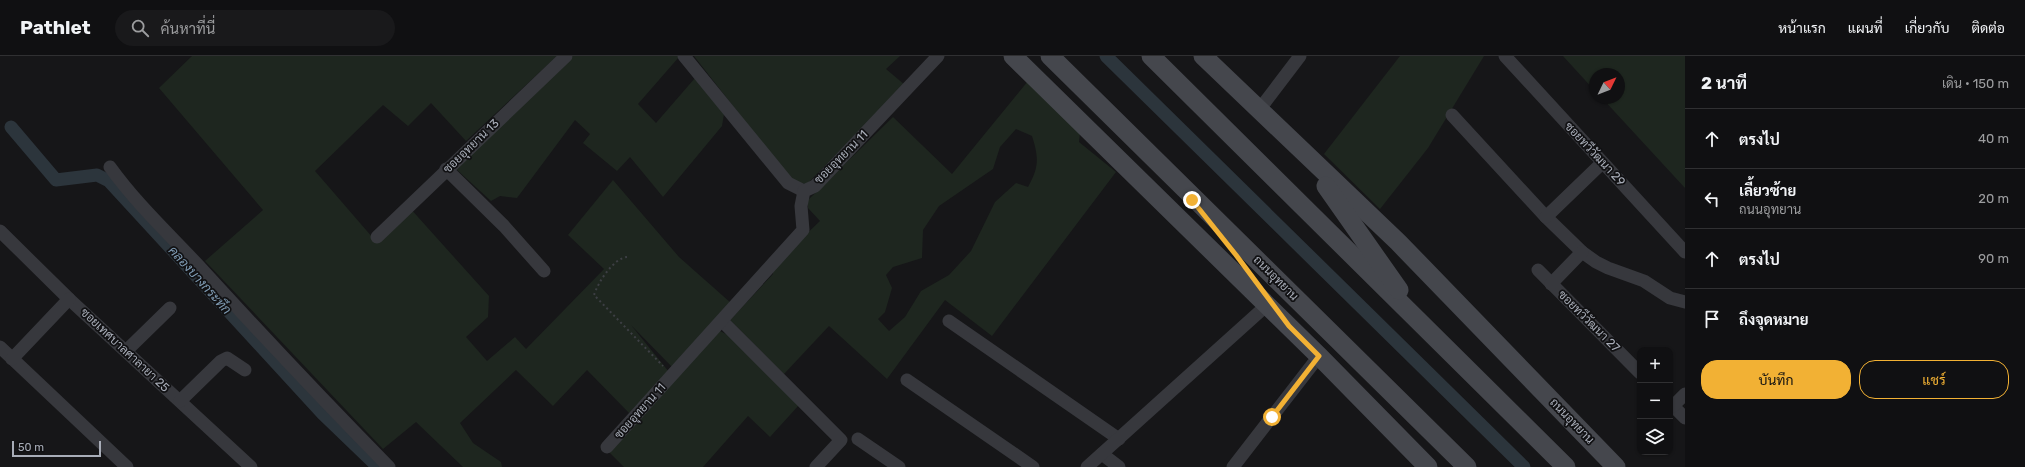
<!DOCTYPE html>
<html lang="th">
<head>
<meta charset="utf-8">
<style>
  :root { --surface:#101012; --page:#19191b; --text:#f1f3f6; --muted:#9c9d9f; --line:#303032; --accent:#f2b134 }
  body { margin:0; font-family:Rubik,Sarabun,sans-serif; background:var(--page); color:var(--text) }
  .controls { position:absolute; right:12px; bottom:12px; display:grid; overflow:hidden; border-radius:8px; box-shadow:0 1px 3px #0004 }
  .controls button { width:36px; height:36px; display:grid; place-items:center; padding:0; border:0; border-bottom:1px solid var(--line); background:var(--surface); color:var(--text); font:20px sans-serif }
  .compass { position:absolute; left:1589px; top:12px; width:36px; height:36px; border-radius:50%; background:var(--surface); box-shadow:0 1px 3px #0004; rotate:47deg }
  .scale { position:absolute; left:12px; bottom:10px; width:89px; box-sizing:border-box; padding-left:4px; border:2px solid #a8adb8; border-top:0; font-size:11px; line-height:14px; white-space:nowrap; color:#a8adb8; -webkit-text-stroke:3px #111113; paint-order:stroke }
  .stop { position:absolute; width:12px; height:12px; margin:-9px; border:3px solid #f2b134; border-radius:50%; background:#fff }
  .stop.end { background:#f2b134; border-color:#fff; box-shadow:0 1px 4px #0008 }
  .list { margin:0; padding:0; list-style:none }
  h2 { display:flex; justify-content:space-between; align-items:center; height:52px; margin:0; padding:0 16px; font-size:17px }
  h2 small { font-size:13px; font-weight:400; color:var(--muted) }
  .list li { display:grid; grid-template-columns:26px 1fr auto; gap:12px; align-items:center; box-sizing:border-box; height:60px; padding:0 16px; border-top:1px solid var(--line) }
  .list b { display:block; font-size:15px; white-space:nowrap }
  .list p { margin:0; font-size:13px; white-space:nowrap; color:var(--muted) }
  .list em { font-size:13px; font-style:normal; color:var(--muted) }
  .actions { display:flex; gap:8px; padding:12px 16px }
  .actions a { flex:1; padding:9px 0; border:1px solid var(--accent); border-radius:16px; text-align:center; font-size:14px; color:var(--accent) }
  .actions .main { background:var(--accent); color:#111 }
  .icon { flex:none; width:22px; height:22px; fill:none; stroke:currentColor; stroke-width:2; stroke-linecap:round; stroke-linejoin:round }
  .map { position:relative; flex:none; width:1685px; height:411px; overflow:hidden }
  header { display:flex; align-items:center; gap:24px; box-sizing:border-box; height:56px; padding:0 20px; background:var(--surface); border-bottom:1px solid var(--line) }
  header strong { font-size:19px }
  nav { display:flex; gap:22px; margin-inline-start:auto; font-size:14px }
  .search { width:280px; height:36px; background:var(--page); display:flex; align-items:center; gap:10px; box-sizing:border-box; padding:0 14px; border-radius:22px; color:var(--muted); font-size:15px }
  main { display:flex }
  aside { flex:1; background:var(--surface) }
  .map>svg:first-child { display:block }
</style>
</head>
<body>
<header>
<strong>Pathlet</strong>
<div class="search"><svg class="icon" aria-label="search" viewBox="0 0 24 24"><circle cx="10" cy="10" r="6"/><path d="M15 15l6 6"/></svg>ค้นหาที่นี่</div>
<nav><a>หน้าแรก</a><a>แผนที่</a><a>เกี่ยวกับ</a><a>ติดต่อ</a></nav>
</header>
<main>
<div class="map">
<svg width="1685" height="411" viewBox="0 0 1685 411">
  <rect width="100%" height="100%" fill="#161618"/>
  <g fill="#1e261f" fill-rule="evenodd">
    <polygon points="192,0 557,0 466,85 431,47 408,70 383,49 315,115 373,182 409,151 489,240 488,261 466,281 487,305 515,281 526,293 604,213 568,179 613,124 679,201 731,247 672,311 631,269 669,316 629,357 587,314 553,350 516,314 460,367 473,387 501,406 502,411 463,411 416,366 383,393 205,205 263,154 159,32"/>
    <polygon points="573,0 678,0 679,1 638,48 656,67 695,22 724,58 722,70 663,141 630,101 617,115 583,87 590,78 575,64 517,142 500,140 491,145 455,112"/>
    <polygon points="694,0 900,0 886,13 905,29 807,128 797,127 786,118"/>
    <polygon points="1400,0 1484,0 1428,92 1380,153 1324,98"/>
    <polygon points="1563,0 1685,0 1685,132 1602,42 1619,42 1619,18 1595,18 1595,35"/>
    <path d="M 1028,25 L 1080,77 L 1079,86 L 1116,116 L 992,280 L 945,244 L 887,323 L 829,270 L 784,318 L 730,264 L 773,218 L 773,210 L 820,165 L 808,152 L 808,144 L 893,61 L 952,118 ZM 1016,73 L 1032,80 C 1039,102 1039,111 1028,131 L 1016,127 L 995,146 L 971,195 L 949,219 L 921,235 L 905,261 L 889,275 L 878,263 L 885,256 L 892,232 L 886,219 L 893,211 L 922,202 L 923,174 L 939,150 L 993,113 L 1000,91 Z"/>
    <polygon points="718,274 728,279 799,349 770,381 748,360 703,411 624,411 609,396"/>
  </g>
  <g fill="none" stroke-linecap="round" stroke-linejoin="round">
    <g stroke="#2c353c" stroke-width="13">
      <polyline points="1106,0 1524,411"/>
      <polyline points="11,71 56,124 97,119 109,125 323,358 378,411"/>
    </g>
    <path stroke="#3d3f44" stroke-width="2" stroke-dasharray="2 3" stroke-linecap="butt" d="M 627,201 C 614,202 598,226 594,239 L 663,310"/>
    <g stroke="#37383d" stroke-width="13">
      <polyline points="684,0 788,127 804,135"/>
      <polyline points="1505,0 1685,196"/>
      <polyline points="1259,54 1300,0"/>
      <polyline points="1452,59 1546,161 1582,196 1596,206 1608,212 1644,225 1670,242 1685,246"/>
      <path d="M 110,111 C 136,147 167,176 197,208 C 260,277 324,345 389,411"/>
      <polyline points="446,113 504,170 544,215"/>
      <polyline points="1546,161 1602,107"/>
      <polyline points="0,175 69,243 251,411"/>
      <polyline points="377,181 566,0"/>
      <polyline points="1538,214 1640,317"/>
      <polyline points="1551,228 1582,196"/>
      <polyline points="722,265 841,384 816,411"/>
      <polyline points="949,265 1119,383"/>
      <polyline points="0,291 127,411"/>
      <polyline points="126,295 170,252"/>
      <polyline points="12,303 69,243"/>
      <polyline points="907,324 1033,411"/>
      <polyline points="180,345 221,305 227,302 245,314"/>
      <polyline points="1670,347 1685,362"/>
      <polyline points="1673,350 1685,338"/>
      <polyline points="858,383 899,411"/>
      <polyline points="607,391 803,174 801,150 804,135 815,130 938,0"/>
      <polyline points="1102,398 1119,411"/>
      <polyline points="1087,411 1267,249"/>
      <polyline points="1233,411 1319,300"/>
    </g>
    <g stroke="#45474d" stroke-width="19">
      <polyline points="1013,0 1319,300 1428,411"/>
      <polyline points="1050,0 1467,411"/>
      <polyline points="1151,0 1566,411"/>
      <polyline points="1203,0 1398,186 1616,411"/>
      <polyline points="1326,130 1399,234"/>
    </g>
  </g>
  <g fill="none" stroke-linecap="round" stroke-linejoin="round">
    <polyline stroke="#f2b134" stroke-width="5" points="1192,144 1236,199 1289,270 1319,300 1272,361"/>
  </g>
  <g text-anchor="middle" dominant-baseline="central" stroke-width="3.5" stroke-linejoin="round" paint-order="stroke">
    <g font-size="12" fill="#a8adb8" stroke="#111113">
      <text transform="translate(471 90) rotate(-44)">ซอยอุทยาน 13</text>
      <text transform="translate(1595 98) rotate(47)">ซอยทวีวัฒนา 29</text>
      <text transform="translate(841 101) rotate(-45)">ซอยอุทยาน 11</text>
      <text transform="translate(1276 222) rotate(45)">ถนนอุทยาน</text>
      <text transform="translate(1589 265) rotate(45)">ซอยทวีวัฒนา 27</text>
      <text transform="translate(125 294) rotate(43)">ซอยเทศบาลศาลายา 25</text>
      <text transform="translate(640 355) rotate(-48)">ซอยอุทยาน 11</text>
      <text transform="translate(1572 365) rotate(46)">ถนนอุทยาน</text>
    </g>
    <g font-size="13" font-style="italic" fill="#7f9bb3" stroke="#111113">
      <text transform="translate(200 224) rotate(48)">คลองบางกระทึก</text>
    </g>
  </g>
</svg>
<div class="controls">
<button>+</button>
<button>−</button>
<button><svg class="icon" aria-label="layers" viewBox="0 0 24 24"><path d="M12 4l9 5-9 5-9-5zM3 14l9 5 9-5"/></svg></button>
</div>
<svg class="compass" viewBox="-18 -18 36 36"><path d="M0-13l5 13h-10z" fill="#e53935"/><path d="M0 13l5-13h-10z" fill="#9c9d9f"/></svg>
<div class="scale">50 m</div>
<div class="stop" style="left:1272px;top:361px"></div>
<div class="stop end" style="left:1192px;top:144px"></div>
</div>
<aside>
<h2>2 นาที<small>เดิน · 150 m</small></h2>
<ul class="list">
<li><svg class="icon" aria-label="ahead" viewBox="0 0 24 24"><path d="M12 20V5M6 11l6-6 6 6"/></svg><div><b>ตรงไป</b></div><em>40 m</em></li>
<li><svg class="icon" aria-label="left" viewBox="0 0 24 24"><path d="M17 20v-9H6M10 6l-5 5 5 5"/></svg><div><b>เลี้ยวซ้าย</b><p>ถนนอุทยาน</p></div><em>20 m</em></li>
<li><svg class="icon" aria-label="ahead" viewBox="0 0 24 24"><path d="M12 20V5M6 11l6-6 6 6"/></svg><div><b>ตรงไป</b></div><em>90 m</em></li>
<li><svg class="icon" aria-label="arrive" viewBox="0 0 24 24"><path d="M6 21V4h12l-3 4 3 4H6"/></svg><div><b>ถึงจุดหมาย</b></div></li>
</ul>
<div class="actions"><a class="main">บันทึก</a><a>แชร์</a></div>
</aside>
</main>
</body>
</html>
